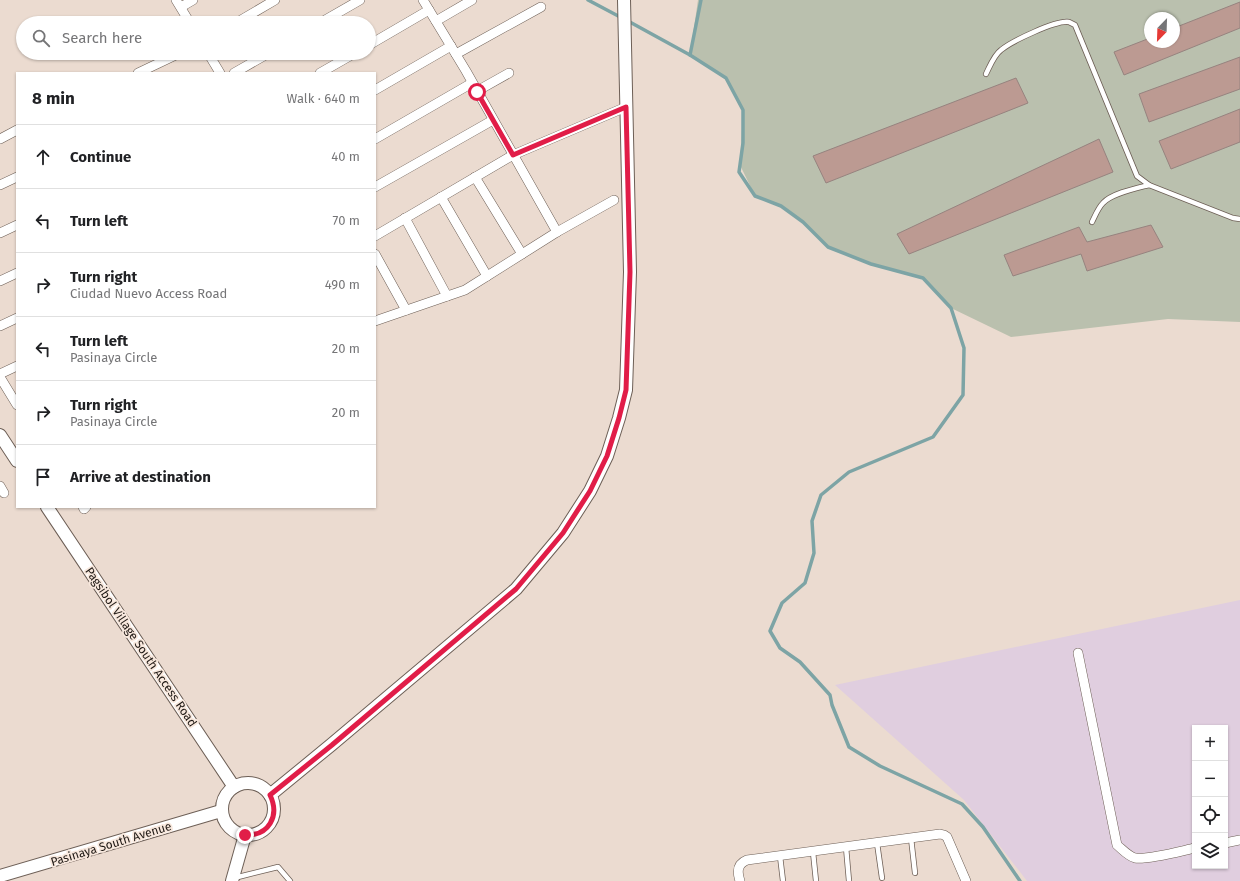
<!DOCTYPE html>
<html lang="en">
<head>
<meta charset="utf-8">
<style>
  :root { --surface:#fff; --page:#f2f2f2; --text:#202124; --muted:#757577; --line:#e0e0e0 }
  body { margin:0; font-family:"Fira Sans",sans-serif; background:var(--page); color:var(--text) }
  .controls { position:absolute; right:12px; bottom:12px; display:grid; overflow:hidden; border-radius:0px; box-shadow:0 1px 3px #0004 }
  .controls button { width:36px; height:36px; display:grid; place-items:center; padding:0; border:0; border-bottom:1px solid var(--line); background:var(--surface); color:var(--text); font:20px sans-serif }
  .compass { position:absolute; left:1144px; top:12px; width:36px; height:36px; border-radius:50%; background:var(--surface); box-shadow:0 1px 3px #0004; rotate:203deg }
  .stop { position:absolute; width:12px; height:12px; margin:-9px; border:3px solid #e11d48; border-radius:50%; background:#fff }
  .stop.end { background:#e11d48; border-color:#fff; box-shadow:0 1px 4px #0008 }
  .list { margin:0; padding:0; list-style:none }
  h2 { display:flex; justify-content:space-between; align-items:center; height:52px; margin:0; padding:0 16px; font-size:17px }
  h2 small { font-size:13px; font-weight:400; color:var(--muted) }
  .list li { display:grid; grid-template-columns:26px 1fr auto; gap:12px; align-items:center; box-sizing:border-box; height:64px; padding:0 16px; border-top:1px solid var(--line) }
  .list b { display:block; font-size:15px; white-space:nowrap }
  .list p { margin:0; font-size:13px; white-space:nowrap; color:var(--muted) }
  .list em { font-size:13px; font-style:normal; color:var(--muted) }
  .icon { flex:none; width:22px; height:22px; fill:none; stroke:currentColor; stroke-width:2; stroke-linecap:round; stroke-linejoin:round }
  .map { position:relative; flex:none; width:1240px; height:881px; overflow:hidden }
  .search { position:absolute; background:var(--surface); box-shadow:0 1px 3px #0004; left:16px; top:16px; width:360px; height:44px; display:flex; align-items:center; gap:10px; box-sizing:border-box; padding:0 14px; border-radius:22px; color:var(--muted); font-size:15px }
  .panel { position:absolute; background:var(--surface); box-shadow:0 1px 3px #0004; left:16px; top:72px; width:360px; height:436px; border-radius:0px }
  .map>svg:first-child { display:block }
</style>
</head>
<body>
<div class="map">
<svg width="1240" height="881" viewBox="0 0 1240 881">
  <rect width="100%" height="100%" fill="#ebdbd0"/>
  <path fill="#e0cedf" fill-rule="evenodd" d="M 1240,600 L 1240,881 L 1027,881 L 964,800 L 835,685 ZM 1195,728 L 1225,728 L 1225,866 L 1195,866 Z"/>
  <path fill="#bac0ae" fill-rule="evenodd" d="M 698,0 L 1240,0 L 1240,322 L 1168,319 L 1011,337 L 951,308 L 923,278 L 873,264 L 826,245 L 802,221 L 781,206 L 755,196 L 740,165 L 743,110 L 726,78 L 690,55 ZM 1150,18 L 1174,18 L 1174,42 L 1150,42 Z"/>
  <g fill="none" stroke-linecap="round" stroke-linejoin="round">
    <g stroke="#7da4a5" stroke-width="3.5">
      <polyline points="588,0 622,18"/>
      <polyline points="628,21 690,55 726,78 743,110 743,143 739,172 755,196 781,206 803,222 828,247 871,264 923,278 951,308 964,348 963,395 933,437 849,472 821,495 812,521 814,553 805,583 782,603 770,631 780,648 800,662 830,695 832,705 849,747 880,766 962,804 983,827 1020,881"/>
      <polyline points="690,55 701,0"/>
    </g>
  </g>
  <g fill="#bc9a92" stroke="#96837f">
    <polygon points="1240,2 1240,28 1124,75 1114,52 1150,38 1150,42 1174,42 1174,28"/>
    <polygon points="1240,57 1240,89 1149,122 1139,94"/>
    <polygon points="1016,78 1028,103 826,183 813,156"/>
    <polygon points="1240,109 1240,142 1171,169 1159,141"/>
    <polygon points="1099,139 1113,172 909,254 897,234"/>
    <polygon points="1151,225 1163,247 1087,271 1081,254 1013,276 1004,255 1079,227 1087,242"/>
  </g>
  <g fill="none" stroke-linecap="round" stroke-linejoin="round">
    <defs>
      <g id="service">
        <path d="M 986,74 C 990,66 994,55 1001,50 C 1012,41 1056,20 1069,22 C 1071,23 1073,24 1075,25 L 1137,176 L 1149,185 L 1233,218 L 1240,219"/>
        <path d="M 1092,222 C 1095,216 1098,208 1103,203 C 1112,193 1137,188 1149,185"/>
        <polyline points="911,838 915,873"/>
        <polyline points="877,843 882,878"/>
        <polyline points="846,847 849,881"/>
        <polyline points="813,852 816,881"/>
        <polyline points="780,856 783,881"/>
        <polyline points="234,878 278,867 290,881"/>
      </g>
      <g id="minor">
        <polyline points="176,0 190,23"/>
        <polyline points="181,7 193,0"/>
        <polyline points="436,21 472,0"/>
        <polyline points="236,23 275,0"/>
        <polyline points="320,23 360,0"/>
        <polyline points="369,45 429,10"/>
        <polyline points="208,53 220,73"/>
        <polyline points="456,54 541,7"/>
        <polyline points="138,73 180,53"/>
        <polyline points="234,73 269,53"/>
        <polyline points="320,73 355,53"/>
        <polyline points="375,90 451,46"/>
        <polyline points="477,91 509,73"/>
        <polyline points="0,139 17,130"/>
        <polyline points="375,139 472,83"/>
        <polyline points="475,177 522,254"/>
        <polyline points="0,185 17,177"/>
        <polyline points="375,187 493,120"/>
        <polyline points="441,197 487,276"/>
        <polyline points="405,218 447,296"/>
        <polyline points="557,232 614,200"/>
        <polyline points="0,233 17,225"/>
        <polyline points="375,236 513,155 626,107"/>
        <polyline points="375,254 406,310"/>
        <polyline points="0,281 17,273"/>
        <polyline points="375,321 465,290 557,232 466,71 423,0"/>
        <polyline points="0,326 17,318"/>
        <polyline points="0,374 17,366"/>
        <polyline points="0,377 17,405"/>
        <polyline points="0,486 4,493"/>
        <polyline points="83,507 84,509 86,507"/>
        <path d="M 1078,653 L 1117,845 C 1123,850 1128,856 1135,858 C 1148,860 1181,851 1195,848"/>
        <polyline points="1225,843 1240,840"/>
        <path d="M 740,881 C 737,872 737,864 747,860 L 940,834 L 944,835 L 947,837 L 966,881"/>
      </g>
      <g id="tertiary">
        <polyline points="0,435 17,461"/>
        <polyline points="47,507 234,787"/>
        <circle cx="248" cy="809" r="26"/>
        <polyline points="270,795 331,745 516,589 563,533 590,491 607,456 619,418 626,390 630,272 624,0"/>
        <polyline points="0,876 221,811"/>
        <polyline points="232,881 245,835"/>
      </g>
    </defs>
    <use href="#service" stroke="#6d5f56" stroke-width="6"/>
    <use href="#minor" stroke="#6d5f56" stroke-width="10"/>
    <use href="#tertiary" stroke="#6d5f56" stroke-width="14"/>
    <use href="#service" stroke="#fff" stroke-width="4.5"/>
    <use href="#minor" stroke="#fff" stroke-width="9"/>
    <use href="#tertiary" stroke="#fff" stroke-width="12"/>
  </g>
  <g fill="none" stroke-linecap="round" stroke-linejoin="round">
    <path stroke="#e11d48" stroke-width="5" d="M 245,835 C 269,836 280,816 270,795 L 332,745 L 516,589 L 563,533 L 590,491 L 607,456 L 619,418 L 626,390 L 630,272 L 626,107 L 513,155 L 477,92"/>
  </g>
  <g text-anchor="middle" dominant-baseline="central" stroke-width="3.5" stroke-linejoin="round" paint-order="stroke">
    <g font-size="12" fill="#1e1814" stroke="#f8e8dd">
      <text transform="translate(141 647) rotate(56)">Pagsibol Village South Access Road</text>
      <text transform="translate(111 844) rotate(-17)">Pasinaya South Avenue</text>
    </g>
  </g>
</svg>
<div class="controls">
<button>+</button>
<button>−</button>
<button><svg class="icon" aria-label="locate" viewBox="0 0 24 24"><circle cx="12" cy="12" r="6"/><path d="M12 2v4M12 18v4M2 12h4M18 12h4"/></svg></button>
<button><svg class="icon" aria-label="layers" viewBox="0 0 24 24"><path d="M12 4l9 5-9 5-9-5zM3 14l9 5 9-5"/></svg></button>
</div>
<svg class="compass" viewBox="-18 -18 36 36"><path d="M0-13l5 13h-10z" fill="#e53935"/><path d="M0 13l5-13h-10z" fill="#757577"/></svg>
<div class="stop" style="left:477px;top:92px"></div>
<div class="stop end" style="left:245px;top:835px"></div>
<div class="search"><svg class="icon" aria-label="search" viewBox="0 0 24 24"><circle cx="10" cy="10" r="6"/><path d="M15 15l6 6"/></svg>Search here</div>
<section class="panel">
<h2>8 min<small>Walk · 640 m</small></h2>
<ul class="list">
<li><svg class="icon" aria-label="ahead" viewBox="0 0 24 24"><path d="M12 20V5M6 11l6-6 6 6"/></svg><div><b>Continue</b></div><em>40 m</em></li>
<li><svg class="icon" aria-label="left" viewBox="0 0 24 24"><path d="M17 20v-9H6M10 6l-5 5 5 5"/></svg><div><b>Turn left</b></div><em>70 m</em></li>
<li><svg class="icon" aria-label="right" viewBox="0 0 24 24"><path d="M7 20v-9h11M14 6l5 5-5 5"/></svg><div><b>Turn right</b><p>Ciudad Nuevo Access Road</p></div><em>490 m</em></li>
<li><svg class="icon" aria-label="left" viewBox="0 0 24 24"><path d="M17 20v-9H6M10 6l-5 5 5 5"/></svg><div><b>Turn left</b><p>Pasinaya Circle</p></div><em>20 m</em></li>
<li><svg class="icon" aria-label="right" viewBox="0 0 24 24"><path d="M7 20v-9h11M14 6l5 5-5 5"/></svg><div><b>Turn right</b><p>Pasinaya Circle</p></div><em>20 m</em></li>
<li><svg class="icon" aria-label="arrive" viewBox="0 0 24 24"><path d="M6 21V4h12l-3 4 3 4H6"/></svg><div><b>Arrive at destination</b></div></li>
</ul>
</section>
</div>
</body>
</html>
